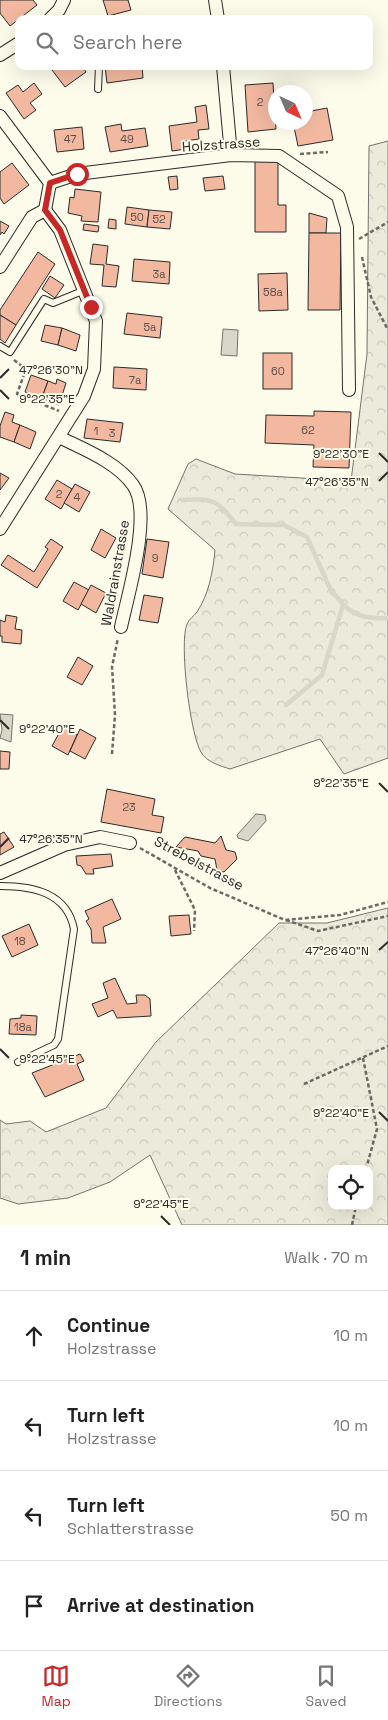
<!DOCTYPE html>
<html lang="en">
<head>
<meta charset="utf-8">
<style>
  :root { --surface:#fff; --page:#f6f6f6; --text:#222; --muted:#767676; --line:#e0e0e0; --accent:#c62828 }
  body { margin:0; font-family:"Space Grotesk",sans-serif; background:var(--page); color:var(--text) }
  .controls { position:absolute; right:15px; bottom:15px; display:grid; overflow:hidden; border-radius:10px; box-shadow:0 5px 20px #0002 }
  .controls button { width:45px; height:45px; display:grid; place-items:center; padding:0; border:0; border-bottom:1px solid var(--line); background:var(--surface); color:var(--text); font:25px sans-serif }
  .compass { position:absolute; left:268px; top:85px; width:45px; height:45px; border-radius:50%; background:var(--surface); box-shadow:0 5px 20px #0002; rotate:136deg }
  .stop { position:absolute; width:15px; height:15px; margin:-11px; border:4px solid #c62828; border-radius:50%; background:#fff }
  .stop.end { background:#c62828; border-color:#fff; box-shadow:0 1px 5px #0008 }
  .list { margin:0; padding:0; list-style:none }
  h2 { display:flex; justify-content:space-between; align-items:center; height:65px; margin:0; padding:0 20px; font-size:21px }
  h2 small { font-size:16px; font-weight:400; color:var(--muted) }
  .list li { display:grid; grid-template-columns:32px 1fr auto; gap:15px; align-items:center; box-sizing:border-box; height:90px; padding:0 20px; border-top:1px solid var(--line) }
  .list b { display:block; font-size:19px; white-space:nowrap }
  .list p { margin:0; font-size:16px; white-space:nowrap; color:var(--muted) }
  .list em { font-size:16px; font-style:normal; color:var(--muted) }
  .icon { flex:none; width:28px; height:28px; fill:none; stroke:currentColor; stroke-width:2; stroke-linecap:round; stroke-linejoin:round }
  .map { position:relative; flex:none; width:388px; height:1225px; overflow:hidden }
  .search { position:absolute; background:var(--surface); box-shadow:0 5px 20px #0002; left:15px; right:15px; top:15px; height:55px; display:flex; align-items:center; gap:12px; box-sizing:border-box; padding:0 18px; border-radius:10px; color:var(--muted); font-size:19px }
  .sheet { height:425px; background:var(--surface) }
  nav { display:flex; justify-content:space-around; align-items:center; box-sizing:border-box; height:70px; border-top:1px solid var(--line); background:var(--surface); font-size:14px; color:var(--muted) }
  nav a { display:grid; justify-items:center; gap:2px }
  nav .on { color:var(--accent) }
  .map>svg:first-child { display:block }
</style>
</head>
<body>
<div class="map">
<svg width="388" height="1225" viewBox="0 0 388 1225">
  <defs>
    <pattern id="forest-crowns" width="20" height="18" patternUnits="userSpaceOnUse" patternTransform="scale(1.25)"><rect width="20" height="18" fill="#ecebdb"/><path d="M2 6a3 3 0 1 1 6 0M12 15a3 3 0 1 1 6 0" fill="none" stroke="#cbcabc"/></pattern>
  </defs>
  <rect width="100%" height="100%" fill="#fdfbea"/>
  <g fill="url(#forest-crowns)" stroke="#74746e" fill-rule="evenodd">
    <path d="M 388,141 L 388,758 L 344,774 L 320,739 L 230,769 C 221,766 206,762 201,752 C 190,734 179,643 187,624 C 189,619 194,616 197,612 C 209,594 213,571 215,550 L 168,509 L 188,464 L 196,459 L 235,474 L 351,481 L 367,354 L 369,146 Z"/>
    <path d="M 388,908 L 388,1225 L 182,1225 L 150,1155 L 110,1182 L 68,1198 L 18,1204 L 0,1198 L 0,1120 L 6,1124 L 30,1121 L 46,1132 L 106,1108 L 156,1042 L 279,923 L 327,923 ZM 332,1169 L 369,1169 L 369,1206 L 332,1206 Z"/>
  </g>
  <g fill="#d8d7c9" stroke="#74746e">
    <polygon points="223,329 238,330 237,356 221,355"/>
    <polygon points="0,714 13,715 11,742 0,738 2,730"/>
    <polygon points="256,814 265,815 266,821 248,841 238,838 237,835"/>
  </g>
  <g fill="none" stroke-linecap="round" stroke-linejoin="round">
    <g stroke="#d8d7c9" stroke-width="4.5">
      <path d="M 182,500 C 214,498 217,500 236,524 L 284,525 L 307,537 L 332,593 C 338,596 338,599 343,604 C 354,617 373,619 388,618"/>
      <polyline points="286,705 322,675 343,605"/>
    </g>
  </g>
  <g fill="#f2b8a0" stroke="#2b2b2b">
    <polygon points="0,0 33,0 37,5 10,26 0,13"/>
    <polygon points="103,0 128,0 131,10 108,16"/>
    <polygon points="49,66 82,66 86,72 65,87"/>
    <polygon points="105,66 142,66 143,78 107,83"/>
    <polygon points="34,83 42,94 30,103 36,110 24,119 6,93 18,85 23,92"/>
    <polygon points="273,83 276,129 248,132 245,85"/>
    <polygon points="206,105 209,129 198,130 199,139 185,141 186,149 172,151 169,126 197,122 195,107"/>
    <polygon points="327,108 333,140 298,146 293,122 306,122 306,112"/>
    <polygon points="121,124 122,131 145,128 148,146 110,152 105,127"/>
    <polygon points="82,127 84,149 57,152 54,130"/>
    <polygon points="255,158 278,158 278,205 286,205 286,232 255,232"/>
    <polygon points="12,163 29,185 4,204 0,198 0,172"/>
    <polygon points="177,176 178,189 170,190 168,177"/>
    <polygon points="223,176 225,189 205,191 203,178"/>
    <polygon points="75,189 101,192 98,222 81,221 82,216 68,213 70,197 74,198"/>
    <polygon points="127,207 149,210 147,227 125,224"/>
    <polygon points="149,210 172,212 170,229 147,227"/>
    <polygon points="309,213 327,218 326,233 309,233"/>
    <polygon points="109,219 116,220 116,229 108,228"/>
    <polygon points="0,221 9,226 4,234 2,232 0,235"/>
    <polygon points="84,224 99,226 98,232 83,230"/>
    <polygon points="309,233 341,233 340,310 308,310"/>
    <polygon points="93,244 108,246 106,264 119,266 116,287 102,286 104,265 90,264"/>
    <polygon points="38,252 55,264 16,325 0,315 0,310"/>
    <polygon points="134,259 170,262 169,284 132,281"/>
    <polygon points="287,273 288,310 259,311 258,274"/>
    <polygon points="50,276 64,285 55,298 42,289"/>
    <polygon points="127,313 162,317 160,338 124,334"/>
    <polygon points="0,315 16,325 5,343 0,339"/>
    <polygon points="45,325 62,328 58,345 41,341"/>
    <polygon points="62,328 80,335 76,351 58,345"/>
    <rect x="263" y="353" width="29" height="36"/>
    <polygon points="114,367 147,369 146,390 113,388"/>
    <polygon points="31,375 48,381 42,398 25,392"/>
    <polygon points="57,379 66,383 59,405 42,398 48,381 56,384"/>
    <polygon points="314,411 351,412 349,468 313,467 314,445 265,443 266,415 314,416"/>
    <polygon points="5,412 14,415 12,422 20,425 14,442 0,437 0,426"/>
    <polygon points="87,419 123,423 120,442 84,438"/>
    <polygon points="20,425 36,432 30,449 14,442"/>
    <polygon points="0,473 9,478 0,490"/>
    <polygon points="57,480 72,489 61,509 45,499"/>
    <polygon points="75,484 90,492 79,512 64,503"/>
    <polygon points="101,529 116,538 105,558 91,550"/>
    <polygon points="51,539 63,547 37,588 1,565 8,555 34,572 48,549 45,547"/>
    <polygon points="147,539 169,542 163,578 142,574"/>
    <polygon points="74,582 89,590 78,610 63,601"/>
    <polygon points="91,585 106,593 96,613 81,604"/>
    <polygon points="144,595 163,598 158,623 139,620"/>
    <polygon points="6,615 17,617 15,629 22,630 21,644 2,642 2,636 0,636 0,620 5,622"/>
    <polygon points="78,657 93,666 82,685 67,677"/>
    <polygon points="63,726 77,735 68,755 52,746"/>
    <polygon points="80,729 96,738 85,759 70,751"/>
    <polygon points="0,751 10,752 9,769 0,769"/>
    <polygon points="107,789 155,799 152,815 164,817 161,833 101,822"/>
    <polygon points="4,832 14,847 0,855 0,834"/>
    <polygon points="221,836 226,850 235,852 237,859 224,872 217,870 215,859 201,856 198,851 176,847 185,837 215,843"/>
    <polygon points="111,854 113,866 93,869 94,874 86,874 81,866 77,865 76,856"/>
    <polygon points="112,899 121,919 103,927 106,943 92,943 91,929 86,921 89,919 85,911"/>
    <polygon points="189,915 191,934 171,936 169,916"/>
    <polygon points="29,924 38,945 12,957 2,936"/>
    <polygon points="115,978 127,1004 137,1003 136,995 145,995 150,999 151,1016 117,1018 113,1010 98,1017 92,1004 108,998 103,983"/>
    <polygon points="21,1015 37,1016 36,1035 9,1034 10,1019 21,1018"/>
    <polygon points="80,1054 84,1061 77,1064 84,1080 45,1097 32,1073"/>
  </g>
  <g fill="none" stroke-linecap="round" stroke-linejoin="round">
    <defs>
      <g id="lane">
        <polyline points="98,89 99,66"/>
        <polyline points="0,346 10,352 44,299 53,303 85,290"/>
        <path d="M 0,886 C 34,886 67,893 74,929 L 58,1039 L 54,1045 L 18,1062"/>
      </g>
      <g id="street">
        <polyline points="215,0 218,19"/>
        <polyline points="50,19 59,10 64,0"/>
        <polyline points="0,55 19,43"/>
        <polyline points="223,66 231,155"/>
        <polyline points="0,116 50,183 45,210"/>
        <polyline points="50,183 77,174 231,155 279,156 338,196 347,227 349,390"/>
        <polyline points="0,267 32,217 45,210"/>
        <path d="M 59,437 C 83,449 117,462 133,485 C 153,512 128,594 121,627"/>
        <polyline points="0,529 84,396 94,369 96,321 60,230 45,210"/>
        <polyline points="0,873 64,845 100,837 130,843"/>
      </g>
    </defs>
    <use href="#lane" stroke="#2b2b2b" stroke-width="8"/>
    <use href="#street" stroke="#2b2b2b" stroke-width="14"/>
    <g stroke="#6a6964" stroke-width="2.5" stroke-dasharray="4 2.5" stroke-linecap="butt">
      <polyline points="300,154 328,152"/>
      <polyline points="359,239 388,222"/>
      <polyline points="362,257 371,297 388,330"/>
      <polyline points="14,360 26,369 17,394 59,411"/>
      <polyline points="112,754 115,715 112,667 118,638"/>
      <polyline points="140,848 210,888 285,920 340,915 388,902"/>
      <polyline points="175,870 195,910 194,931"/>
      <polyline points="286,920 318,931 388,916"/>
      <polyline points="363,1058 377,1129 366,1169"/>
      <polyline points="304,1084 388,1046"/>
      <polyline points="352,1225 356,1206"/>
    </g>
    <use href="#lane" stroke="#fdfbea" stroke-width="6"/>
    <use href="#street" stroke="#fdfbea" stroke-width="12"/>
  </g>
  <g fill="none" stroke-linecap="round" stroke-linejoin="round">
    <polyline stroke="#c62828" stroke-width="6" points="77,174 50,183 45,210 60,230 91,307"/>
  </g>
  <path fill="none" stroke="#2b2b2b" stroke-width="2" d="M 0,378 L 9,369M 0,390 L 9,399M 379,453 L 388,462M 379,481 L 388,472M 0,720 L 9,729M 379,783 L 388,792M 0,847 L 9,838M 379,950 L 388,942M 0,1049 L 9,1058M 379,1112 L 388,1121M 161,1216 L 170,1225"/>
  <g text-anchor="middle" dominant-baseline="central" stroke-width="4" stroke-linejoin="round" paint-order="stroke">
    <g font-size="11" fill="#5d4e48">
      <text x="260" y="102">2</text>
      <text x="70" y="139">47</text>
      <text x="127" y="139">49</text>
      <text x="137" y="217">50</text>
      <text x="159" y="219">52</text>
      <text x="159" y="274">3a</text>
      <text x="273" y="292">58a</text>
      <text x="150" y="327">5a</text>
      <text x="278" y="371">60</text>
      <text x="135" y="380">7a</text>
      <text x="308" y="430">62</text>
      <text x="96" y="431">1</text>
      <text x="112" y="433">3</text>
      <text x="59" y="494">2</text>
      <text x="77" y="497">4</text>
      <text x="155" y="558">9</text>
      <text x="129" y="807">23</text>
      <text x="20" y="941">18</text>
      <text x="23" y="1027">18a</text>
    </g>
    <g font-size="14" fill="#2b2b2b" stroke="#fdfbea">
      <text transform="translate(221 144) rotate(-4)">Holzstrasse</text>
      <text transform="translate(115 573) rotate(-80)">Waldrainstrasse</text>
      <text transform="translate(199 863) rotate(28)">Strebelstrasse</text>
    </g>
  </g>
  <g font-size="12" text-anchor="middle" fill="#2b2b2b" stroke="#fdfbea" stroke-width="4" stroke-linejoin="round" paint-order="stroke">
    <text x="51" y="374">47°26'30"N</text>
    <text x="47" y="403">9°22'35"E</text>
    <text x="341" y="458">9°22'30"E</text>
    <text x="337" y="486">47°26'35"N</text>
    <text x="47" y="733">9°22'40"E</text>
    <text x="341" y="787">9°22'35"E</text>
    <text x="51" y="843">47°26'35"N</text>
    <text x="337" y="955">47°26'40"N</text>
    <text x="47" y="1063">9°22'45"E</text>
    <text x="341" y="1117">9°22'40"E</text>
    <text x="161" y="1208">9°22'45"E</text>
  </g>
</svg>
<div class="controls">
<button><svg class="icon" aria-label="locate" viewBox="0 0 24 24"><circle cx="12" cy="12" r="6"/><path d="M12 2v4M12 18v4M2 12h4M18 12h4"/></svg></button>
</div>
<svg class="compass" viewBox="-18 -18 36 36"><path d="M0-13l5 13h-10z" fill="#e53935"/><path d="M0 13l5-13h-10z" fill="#767676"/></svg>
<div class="stop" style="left:77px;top:174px"></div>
<div class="stop end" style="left:91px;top:307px"></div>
<div class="search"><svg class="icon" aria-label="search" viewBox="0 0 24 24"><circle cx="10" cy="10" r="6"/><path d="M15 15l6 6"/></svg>Search here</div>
</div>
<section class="sheet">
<h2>1 min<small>Walk · 70 m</small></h2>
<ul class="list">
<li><svg class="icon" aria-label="ahead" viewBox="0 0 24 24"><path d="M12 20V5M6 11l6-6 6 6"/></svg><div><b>Continue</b><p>Holzstrasse</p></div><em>10 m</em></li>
<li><svg class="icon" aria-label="left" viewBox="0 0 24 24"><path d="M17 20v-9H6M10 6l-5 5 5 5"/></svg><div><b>Turn left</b><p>Holzstrasse</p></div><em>10 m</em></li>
<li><svg class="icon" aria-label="left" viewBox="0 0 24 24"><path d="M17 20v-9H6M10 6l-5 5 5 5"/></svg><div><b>Turn left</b><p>Schlatterstrasse</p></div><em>50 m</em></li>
<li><svg class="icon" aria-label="arrive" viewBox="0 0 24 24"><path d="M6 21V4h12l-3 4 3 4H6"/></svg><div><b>Arrive at destination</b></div></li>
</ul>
</section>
<nav>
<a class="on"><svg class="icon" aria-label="map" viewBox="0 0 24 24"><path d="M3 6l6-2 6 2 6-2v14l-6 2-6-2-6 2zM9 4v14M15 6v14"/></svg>Map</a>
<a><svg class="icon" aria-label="directions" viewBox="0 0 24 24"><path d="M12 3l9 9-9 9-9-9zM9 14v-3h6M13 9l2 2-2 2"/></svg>Directions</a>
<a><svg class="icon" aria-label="saved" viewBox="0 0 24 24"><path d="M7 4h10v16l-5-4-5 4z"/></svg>Saved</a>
</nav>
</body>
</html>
